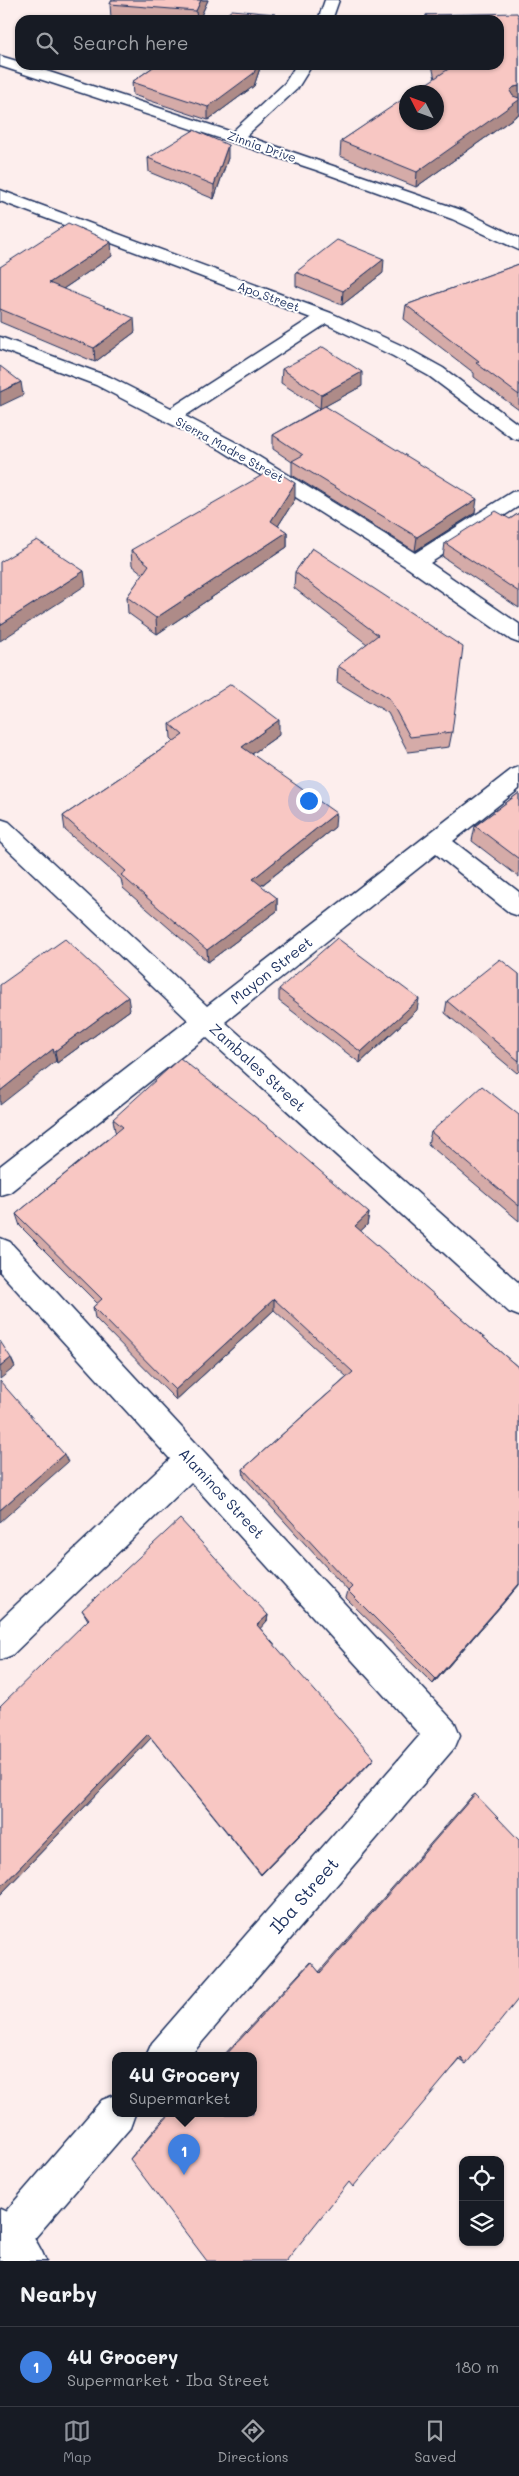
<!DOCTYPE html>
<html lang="en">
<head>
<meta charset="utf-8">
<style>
  :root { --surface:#171b24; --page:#20242c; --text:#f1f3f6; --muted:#9ea1a6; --line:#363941; --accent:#8c9099 }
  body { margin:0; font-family:Mali,sans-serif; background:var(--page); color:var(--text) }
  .controls { position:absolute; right:15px; bottom:15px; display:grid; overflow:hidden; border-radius:10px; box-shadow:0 1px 4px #0004 }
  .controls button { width:45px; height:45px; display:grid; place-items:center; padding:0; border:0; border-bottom:1px solid var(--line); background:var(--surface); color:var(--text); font:25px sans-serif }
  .compass { position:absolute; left:399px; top:85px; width:45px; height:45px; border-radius:50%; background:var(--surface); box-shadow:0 1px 4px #0004; rotate:312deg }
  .you { position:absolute; left:308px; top:800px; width:18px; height:18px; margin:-12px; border:4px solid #fff; border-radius:50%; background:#1a73e8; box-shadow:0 0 0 8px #1a73e833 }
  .badge { display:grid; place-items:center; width:32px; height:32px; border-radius:50%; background:var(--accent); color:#fff; font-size:16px; font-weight:700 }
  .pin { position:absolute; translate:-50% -41px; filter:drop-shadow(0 1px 2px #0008) }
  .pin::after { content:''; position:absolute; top:26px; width:18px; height:15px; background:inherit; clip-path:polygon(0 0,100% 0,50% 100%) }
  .popup { position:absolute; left:112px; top:2052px; width:145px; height:65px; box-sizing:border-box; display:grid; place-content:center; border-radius:10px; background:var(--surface); filter:drop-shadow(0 1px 4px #0005); font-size:16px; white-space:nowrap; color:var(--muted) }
  .popup b { font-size:19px; color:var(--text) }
  .popup::after { content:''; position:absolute; left:50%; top:100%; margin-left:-10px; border:10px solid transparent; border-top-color:var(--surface) }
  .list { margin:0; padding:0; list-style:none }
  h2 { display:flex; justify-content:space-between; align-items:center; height:65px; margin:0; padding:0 20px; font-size:21px }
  h2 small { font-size:16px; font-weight:400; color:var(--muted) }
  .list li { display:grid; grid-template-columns:32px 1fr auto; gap:15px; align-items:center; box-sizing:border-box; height:80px; padding:0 20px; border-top:1px solid var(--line) }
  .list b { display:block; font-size:19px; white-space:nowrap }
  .list p { margin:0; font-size:16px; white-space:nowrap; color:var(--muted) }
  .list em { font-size:16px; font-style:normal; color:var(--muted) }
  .icon { flex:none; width:28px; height:28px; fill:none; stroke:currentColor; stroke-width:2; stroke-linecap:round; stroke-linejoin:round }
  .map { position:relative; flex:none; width:519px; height:2261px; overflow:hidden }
  .search { position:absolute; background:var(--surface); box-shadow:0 1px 4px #0004; left:15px; right:15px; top:15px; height:55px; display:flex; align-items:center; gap:12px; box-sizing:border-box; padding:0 18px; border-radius:15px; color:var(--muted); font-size:19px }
  .sheet { height:145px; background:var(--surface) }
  nav { display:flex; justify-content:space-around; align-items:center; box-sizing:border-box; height:70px; border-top:1px solid var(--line); background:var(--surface); font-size:14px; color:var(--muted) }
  nav a { display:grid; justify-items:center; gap:2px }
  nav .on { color:var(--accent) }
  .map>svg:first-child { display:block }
</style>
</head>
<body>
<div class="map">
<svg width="519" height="2261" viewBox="0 0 519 2261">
  <rect width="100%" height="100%" fill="#fdeeed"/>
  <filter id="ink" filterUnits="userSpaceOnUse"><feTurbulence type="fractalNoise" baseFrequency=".02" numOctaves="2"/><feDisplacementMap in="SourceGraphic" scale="10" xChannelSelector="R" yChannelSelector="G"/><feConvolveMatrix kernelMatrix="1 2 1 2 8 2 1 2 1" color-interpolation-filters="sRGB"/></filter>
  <g filter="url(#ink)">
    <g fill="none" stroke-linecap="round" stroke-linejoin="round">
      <defs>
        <g id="street">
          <polygon points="325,0 339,0 332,20 318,20"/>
          <polygon points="0,56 20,62 20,65 28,65 232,132 285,83 296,65 312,65 297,89 246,136 464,211 519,238 519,250 452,219 316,170 0,66"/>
          <polygon points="0,190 331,313 407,348 443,368 519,425 519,440 512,438 429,376 393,356 326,324 185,416 235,442 415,553 512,492 519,491 519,506 430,563 519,624 519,643 511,640 408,568 221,450 96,385 0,349 0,337 110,377 171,408 311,318 0,201"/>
          <polygon points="519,767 519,789 453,841 519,892 519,916 510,913 436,854 225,1022 519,1283 519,1316 509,1312 206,1037 10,1192 0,1195 0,1166 188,1020 0,842 0,819 9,822 207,1006 511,770"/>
          <polygon points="0,1238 10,1242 455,1723 460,1735 455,1747 190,2056 146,2056 152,2043 420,1735 191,1482 12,1655 0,1660 0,1620 170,1459 0,1272"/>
          <polygon points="115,2095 115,2114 135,2114 130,2128 22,2253 8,2259 0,2256 0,2218 102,2100"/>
        </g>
        <path id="primary" d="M 0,2209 C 22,2218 37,2239 46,2261 L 0,2261 Z"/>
      </defs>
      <use href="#street" stroke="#1b2f5e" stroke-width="3"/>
      <use href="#primary" stroke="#1b2f5e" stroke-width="3"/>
      <use href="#street" fill="#fff" fill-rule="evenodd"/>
      <use href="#primary" fill="#fff" fill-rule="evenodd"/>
    </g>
    <g fill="#d5aba8" stroke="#1b2f5e">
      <polygon points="112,0 208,0 199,20 136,20 111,18 110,4"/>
      <polygon points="426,15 519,18 519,114 416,187 340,156 341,141 435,79 432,65 499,65 499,20 426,20"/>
      <polygon points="156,65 261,65 254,86 208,120 133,95 132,82"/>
      <polygon points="148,158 228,158 214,199 149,172"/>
      <polygon points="112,256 63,289 135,332 95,362 0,322 0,267"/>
      <polygon points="519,264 519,410 474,377 474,373 404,319 406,305"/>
      <polygon points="296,272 383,273 342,305 296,286"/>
      <polygon points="282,369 362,386 325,406 475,513 415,551 292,475 292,462 273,449 273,435 320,408 281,383"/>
      <polygon points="295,499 278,526 287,532 287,547 157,634 128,613 127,597 143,574 132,565 131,550"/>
      <polygon points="519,513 519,608 443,557 445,543 510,519"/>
      <polygon points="312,548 452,732 449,747 408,752 388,713 337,682 338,666 367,644 294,588 295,572"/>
      <polygon points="170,724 279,735 252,754 335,827 261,886 277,898 277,911 208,962 123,888 121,879 65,830 63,816 174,741 171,738"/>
      <polygon points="519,793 519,877 472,841 475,826"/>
      <polygon points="519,974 519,1071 517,1073 445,1013 447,1001"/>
      <polygon points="0,985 130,1010 57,1063"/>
      <polygon points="279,989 417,1010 360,1063 279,1001"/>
      <polygon points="519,1115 519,1221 428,1144 431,1132"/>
      <polygon points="113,1119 369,1213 367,1225 360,1231 519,1368 519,1585 433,1684 346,1598 348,1591 244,1477 243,1469 347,1377 274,1310 176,1400 95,1318 93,1307 97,1303 20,1226 16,1214 116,1132 115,1131"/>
      <polygon points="82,1610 268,1615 267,1621 260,1628 371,1762 261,1875 151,1738 0,1895 88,1620"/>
      <polygon points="475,1794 466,2064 460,2060 349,2182 130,2159 133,2155 168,2114 253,2114 253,2056 223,2056 310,1962 319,1972 471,1797"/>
    </g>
    <g fill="#ae8b88" stroke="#1b2f5e">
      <polygon points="201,0 208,0 199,20 197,20 196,11"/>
      <polygon points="257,65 261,65 254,86 208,120 208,107"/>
      <polygon points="519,86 519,114 416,187 417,172 511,102 510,91 514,87"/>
      <polygon points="228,145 228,158 214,199 214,185"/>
      <polygon points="111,242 112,256 51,297 49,283"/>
      <polygon points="384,259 383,273 342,305 343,291"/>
      <polygon points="134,318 135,332 95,362 94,348"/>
      <polygon points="362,372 362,386 320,409 321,395"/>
      <polygon points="21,382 23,395 0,406 0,392"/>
      <polygon points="295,483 295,499 271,537 271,521"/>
      <polygon points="477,499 475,513 415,551 417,537"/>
      <polygon points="287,532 287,547 157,634 156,618"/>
      <polygon points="84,571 86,585 0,641 0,625"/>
      <polygon points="279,720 279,735 242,761 242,747"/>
      <polygon points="336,813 335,827 253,892 253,879"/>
      <polygon points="277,898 277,911 208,962 207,950"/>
      <polygon points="128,997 130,1010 57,1063 55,1051"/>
      <polygon points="419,999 417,1010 360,1063 361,1052"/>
      <polygon points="53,1049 56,1061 0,1105 0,1091"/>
      <polygon points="369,1213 367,1225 353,1238 355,1226"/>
      <polygon points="274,1299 274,1310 176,1400 175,1390"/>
      <polygon points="11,1358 15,1367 0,1379 0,1367"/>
      <polygon points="64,1454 68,1462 0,1522 0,1510"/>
      <polygon points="519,1584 519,1585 433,1684 436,1679"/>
      <polygon points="268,1615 267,1621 258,1631 257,1625"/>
      <polygon points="148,1734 151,1738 0,1895 0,1888"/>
      <polygon points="374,1758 371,1762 261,1875 261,1874"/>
    </g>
    <g fill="#f8c7c3" stroke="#1b2f5e">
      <polygon points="112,0 201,0 196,11 110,4"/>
      <polygon points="232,10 275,14 273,20 219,20"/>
      <polygon points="517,13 519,18 519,86 514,87 510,91 513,96 519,98 519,100 417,172 341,141 406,97 406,122 436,122 436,92 414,92 453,66 441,65 499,65 499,20 427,20 426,15"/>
      <polygon points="156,65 257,65 254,73 208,107 132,82"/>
      <polygon points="194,130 228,145 214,185 148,158"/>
      <polygon points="68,223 111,242 49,283 134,318 94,348 0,309 0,267"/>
      <polygon points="337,240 384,259 343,291 296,272"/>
      <polygon points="519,264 519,395 476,363 479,361 406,305"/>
      <polygon points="323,347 362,372 321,395 282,369"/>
      <polygon points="0,366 21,382 0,392"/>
      <polygon points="325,406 477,499 417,537 292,461 303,455 273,435"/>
      <polygon points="273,469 295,483 271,521 287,532 156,618 127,597 149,565 131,550"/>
      <polygon points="496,511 510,519 519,513 519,592 445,543"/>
      <polygon points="37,540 84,571 0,625 0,562"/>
      <polygon points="312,548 463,647 452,732 410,737 389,698 338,666 378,635 295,572"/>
      <polygon points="231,684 279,720 242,747 336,813 253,879 277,898 207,950 121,875 126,871 63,816 183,735 170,724"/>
      <polygon points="519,793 519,859 475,826"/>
      <polygon points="337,938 419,999 361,1052 279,989"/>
      <polygon points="65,939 128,997 55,1051 53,1049 0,1091 0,985"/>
      <polygon points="500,959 519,974 519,1061 447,1001"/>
      <polygon points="180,1058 277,1134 369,1213 355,1226 519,1368 519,1584 436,1679 348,1591 352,1587 243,1469 353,1372 274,1299 175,1390 93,1307 102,1299 16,1214 123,1127 113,1119"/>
      <polygon points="482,1086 519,1115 519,1206 431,1132"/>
      <polygon points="0,1341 11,1358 0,1367"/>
      <polygon points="0,1381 64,1454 0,1510"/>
      <polygon points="180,1519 268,1615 257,1625 374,1758 261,1874 148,1734 0,1888 0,1706 89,1619 82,1610"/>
      <polygon points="475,1794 519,1840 519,1998 466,2064 461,2058 353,2187 349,2182 286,2261 207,2261 130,2159 170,2114 253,2114 253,2056 225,2056 311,1962 320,1973"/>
    </g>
  </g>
  <g text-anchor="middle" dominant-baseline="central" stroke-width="4" stroke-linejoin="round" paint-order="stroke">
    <g font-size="12" fill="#1b2f5e" stroke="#fff">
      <text transform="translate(262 146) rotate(19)">Zinnia Drive</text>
      <text transform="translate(269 296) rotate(20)">Apo Street</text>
      <text transform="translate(230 449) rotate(29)">Sierra Madre Street</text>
    </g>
    <g font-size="15" fill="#1b2f5e" stroke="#fff">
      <text transform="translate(271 970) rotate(-38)">Mayon Street</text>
      <text transform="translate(258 1067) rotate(42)">Zambales Street</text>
      <text transform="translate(222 1493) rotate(47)">Alaminos Street</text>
    </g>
    <g font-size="18" fill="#1b2f5e" stroke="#fff">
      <text transform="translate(304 1895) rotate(-49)">Iba Street</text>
    </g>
  </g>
</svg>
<div class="controls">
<button><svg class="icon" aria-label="locate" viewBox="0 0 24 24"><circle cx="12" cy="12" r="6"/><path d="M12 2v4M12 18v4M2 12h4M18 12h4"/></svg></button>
<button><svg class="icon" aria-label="layers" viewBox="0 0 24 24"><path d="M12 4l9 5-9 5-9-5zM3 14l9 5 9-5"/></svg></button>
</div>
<svg class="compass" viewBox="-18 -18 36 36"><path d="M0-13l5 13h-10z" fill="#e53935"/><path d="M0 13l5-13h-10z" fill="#9ea1a6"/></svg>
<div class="you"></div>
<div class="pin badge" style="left:184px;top:2175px;background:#3f7fe0">1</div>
<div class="popup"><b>4U Grocery</b>Supermarket</div>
<div class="search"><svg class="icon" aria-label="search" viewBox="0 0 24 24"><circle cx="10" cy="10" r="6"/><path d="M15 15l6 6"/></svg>Search here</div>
</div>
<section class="sheet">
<h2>Nearby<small></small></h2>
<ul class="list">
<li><span class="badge" style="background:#3f7fe0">1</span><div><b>4U Grocery</b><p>Supermarket · Iba Street</p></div><em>180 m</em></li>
</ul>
</section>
<nav>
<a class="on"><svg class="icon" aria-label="map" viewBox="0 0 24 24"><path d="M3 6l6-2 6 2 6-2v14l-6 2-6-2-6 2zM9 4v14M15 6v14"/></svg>Map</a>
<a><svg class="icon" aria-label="directions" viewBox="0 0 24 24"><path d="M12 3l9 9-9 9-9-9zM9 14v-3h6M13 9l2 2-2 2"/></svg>Directions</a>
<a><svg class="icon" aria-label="saved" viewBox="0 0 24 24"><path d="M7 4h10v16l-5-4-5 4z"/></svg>Saved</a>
</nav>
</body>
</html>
